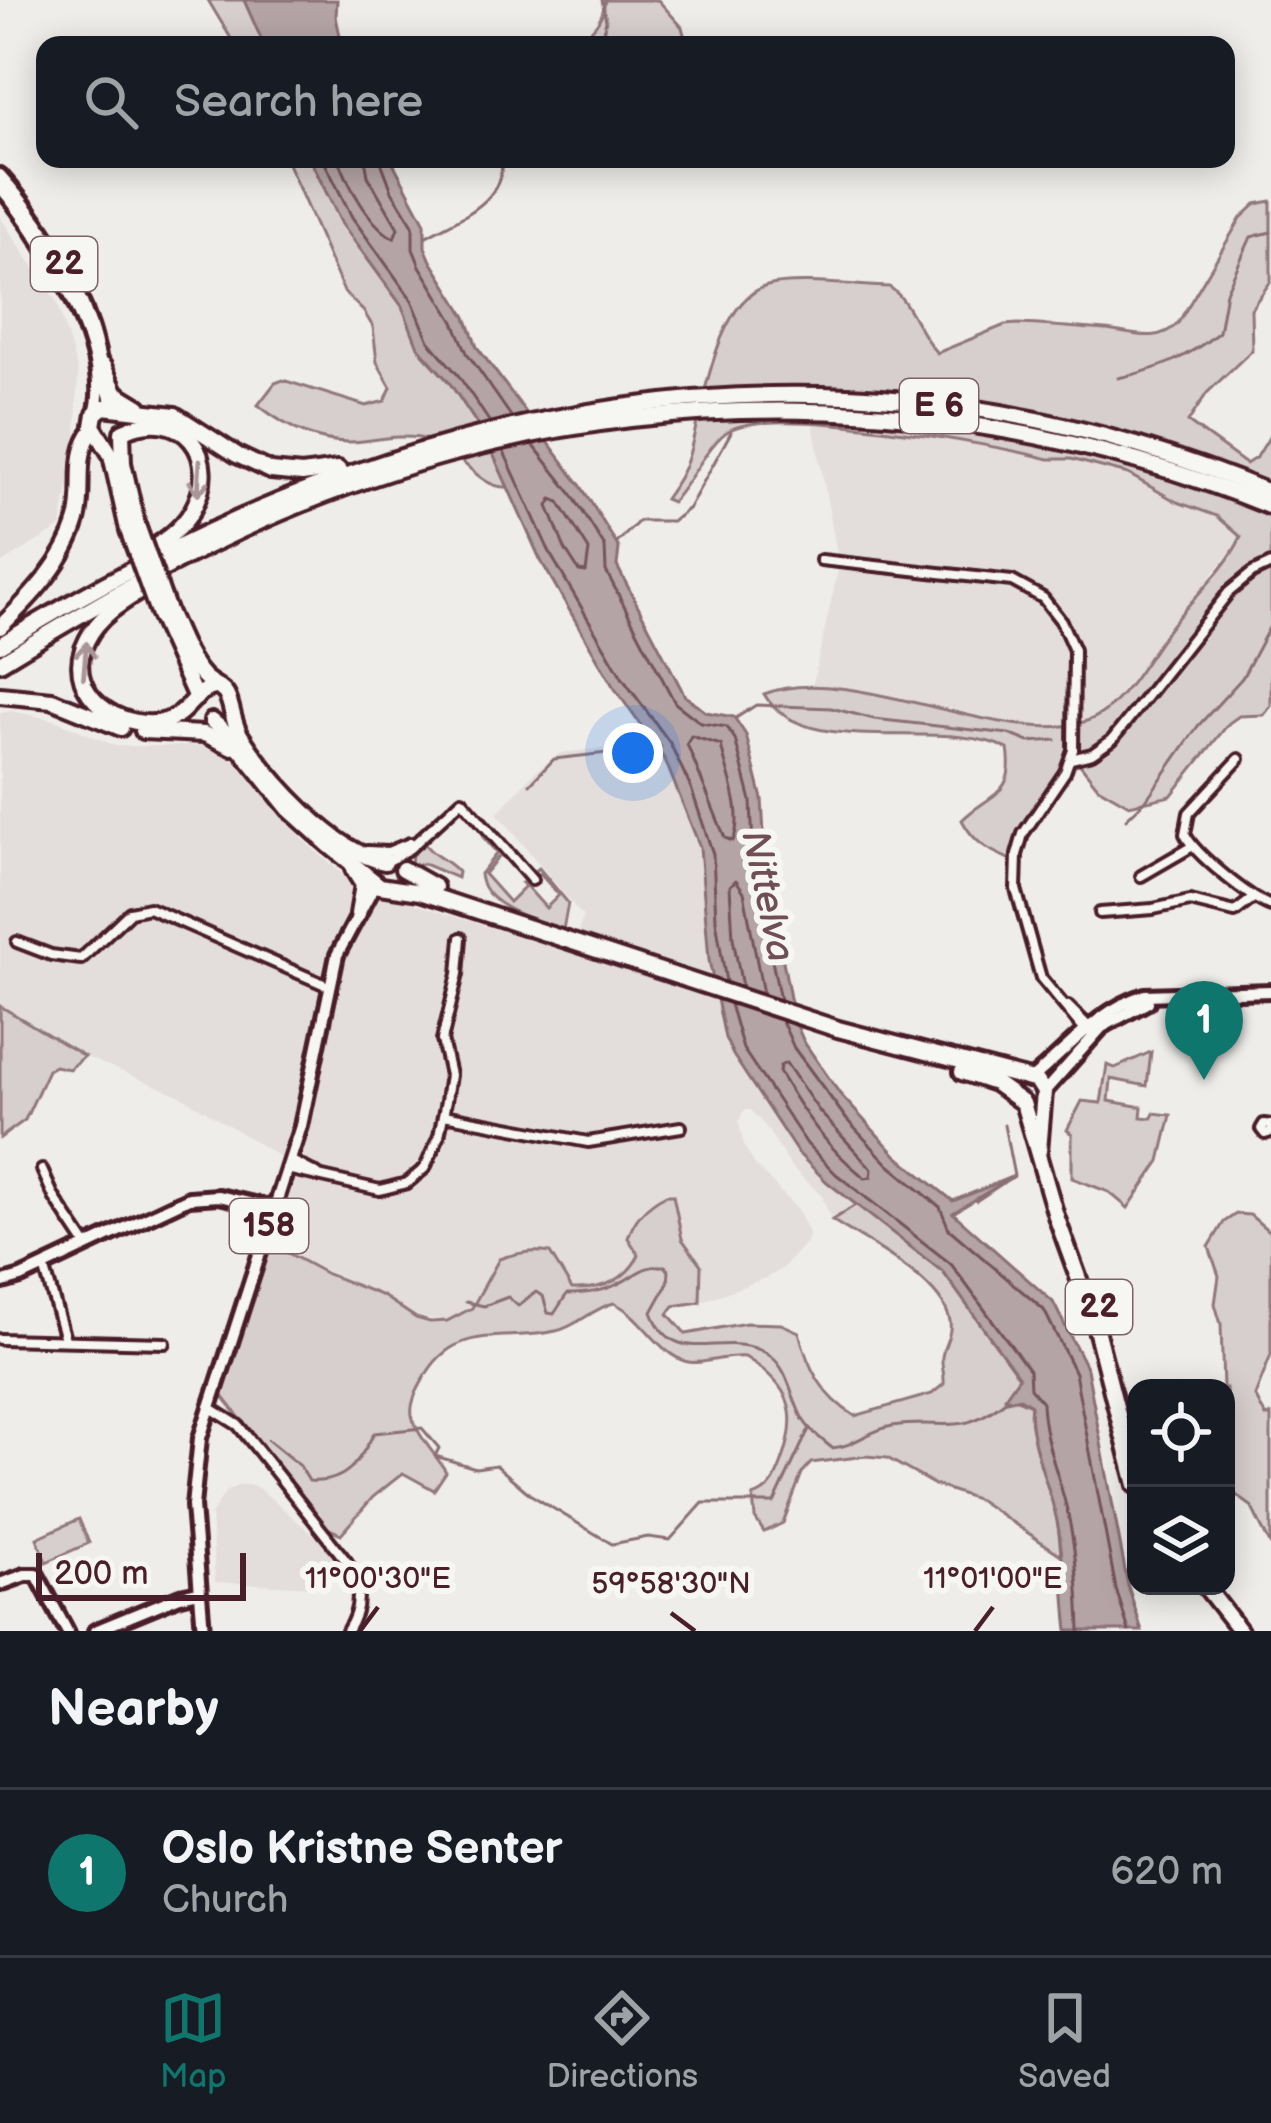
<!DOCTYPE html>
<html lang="en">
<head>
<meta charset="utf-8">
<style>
  :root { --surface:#171b24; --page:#20242c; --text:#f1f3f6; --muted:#9ea1a6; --line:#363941; --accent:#0f766e }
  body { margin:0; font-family:"Balsamiq Sans",sans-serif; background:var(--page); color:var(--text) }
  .controls { position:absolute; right:36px; bottom:36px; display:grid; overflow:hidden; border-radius:24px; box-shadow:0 6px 30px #0003 }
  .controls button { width:108px; height:108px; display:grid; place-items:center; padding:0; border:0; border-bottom:3px solid var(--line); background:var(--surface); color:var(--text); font:60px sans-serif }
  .scale { position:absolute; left:36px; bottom:30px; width:210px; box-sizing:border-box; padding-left:12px; border:6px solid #4a1f2b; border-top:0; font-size:33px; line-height:42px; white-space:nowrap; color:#4a1f2b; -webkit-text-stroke:9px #f6f6f2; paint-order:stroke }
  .you { position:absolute; left:633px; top:753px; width:42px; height:42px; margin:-30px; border:9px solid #fff; border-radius:50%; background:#1a73e8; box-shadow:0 0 0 18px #1a73e833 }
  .badge { display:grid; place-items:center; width:78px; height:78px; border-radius:50%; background:var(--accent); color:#fff; font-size:39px; font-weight:700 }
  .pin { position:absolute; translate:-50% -99px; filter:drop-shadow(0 3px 6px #0008) }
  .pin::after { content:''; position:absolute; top:63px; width:42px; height:36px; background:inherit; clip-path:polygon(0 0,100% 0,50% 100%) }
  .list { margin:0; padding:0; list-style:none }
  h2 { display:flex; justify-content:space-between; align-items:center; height:156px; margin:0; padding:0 48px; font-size:51px }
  h2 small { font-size:39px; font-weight:400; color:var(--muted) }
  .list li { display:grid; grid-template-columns:78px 1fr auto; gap:36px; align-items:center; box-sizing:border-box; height:168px; padding:0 48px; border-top:3px solid var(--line) }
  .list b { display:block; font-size:45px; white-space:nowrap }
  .list p { margin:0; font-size:39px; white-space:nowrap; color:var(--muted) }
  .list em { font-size:39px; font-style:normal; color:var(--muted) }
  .icon { flex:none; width:66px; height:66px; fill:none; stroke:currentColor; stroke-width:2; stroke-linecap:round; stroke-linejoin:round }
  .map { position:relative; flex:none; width:1271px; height:1631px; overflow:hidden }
  .search { position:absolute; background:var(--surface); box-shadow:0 6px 30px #0003; left:36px; right:36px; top:36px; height:132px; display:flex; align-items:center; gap:30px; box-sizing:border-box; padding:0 42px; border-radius:24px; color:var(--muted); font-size:45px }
  .sheet { height:324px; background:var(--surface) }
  nav { display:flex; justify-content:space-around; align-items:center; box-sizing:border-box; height:168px; border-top:3px solid var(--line); background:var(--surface); font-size:33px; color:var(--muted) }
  nav a { display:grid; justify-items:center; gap:6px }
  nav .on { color:var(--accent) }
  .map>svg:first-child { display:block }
</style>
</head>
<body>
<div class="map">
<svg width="1271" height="1631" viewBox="0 0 1271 1631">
  <rect width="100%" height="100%" fill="#efedea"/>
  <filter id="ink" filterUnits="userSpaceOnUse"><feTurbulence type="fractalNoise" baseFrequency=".00833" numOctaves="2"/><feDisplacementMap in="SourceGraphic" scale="24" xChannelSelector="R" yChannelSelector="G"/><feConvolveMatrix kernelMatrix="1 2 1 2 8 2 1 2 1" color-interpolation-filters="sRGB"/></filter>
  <g filter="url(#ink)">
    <g fill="#e3dedc">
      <polygon points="0,217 57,302 78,372 76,438 61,527 0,564"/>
      <polygon points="813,424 875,428 1089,463 1145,481 1177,502 1216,516 1241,538 1111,705 1074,727 1042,730 934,705 812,687 839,565"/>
      <polygon points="11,711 55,720 116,746 222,746 303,840 355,885 571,953 583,917 497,813 535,772 560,753 654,742 680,792 700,847 706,942 728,1046 797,1152 855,1205 830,1218 822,1196 791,1167 766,1127 750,1110 744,1110 739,1121 744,1146 756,1166 798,1210 809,1233 808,1240 782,1269 766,1278 700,1302 701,1265 682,1239 673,1196 628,1238 639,1255 624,1277 587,1290 572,1289 557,1261 491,1272 472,1308 448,1321 416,1317 383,1296 279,1250 269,1243 291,1164 181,1096 84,1056 0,1006 0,713"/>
      <polygon points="239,1485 253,1485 265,1493 316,1537 323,1537 344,1562 332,1577 314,1587 215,1582 211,1515 225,1492"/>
    </g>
    <g fill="#d7cfce" stroke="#90777c" stroke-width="3">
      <polygon points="208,0 244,0 264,45 235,45"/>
      <path d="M 605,0 L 658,0 L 682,27 L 687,45 L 565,45 C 588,37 603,24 605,0 Z"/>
      <path d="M 286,159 L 310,159 L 342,224 L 402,306 L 423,354 L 449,382 L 485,436 L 508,487 C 478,489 459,449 429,440 C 407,434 385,438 363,441 C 322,446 290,430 258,405 L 275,383 L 283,380 L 366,406 L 385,401 L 391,387 L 377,362 L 373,327 L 364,312 L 344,292 Z"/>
      <path d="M 1271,201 L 1271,281 L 1251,309 L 1252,350 L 1207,393 L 1188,422 L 1246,464 L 1257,457 L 1271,434 L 1271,706 L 1264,715 L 1239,716 L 1229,723 L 1171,796 L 1129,805 L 1098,787 L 1074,757 L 1025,819 L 1011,860 C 988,850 974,843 962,820 C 988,794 1016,796 1008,749 C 943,715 804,763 764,694 C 855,657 1036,766 1105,711 C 1130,691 1148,657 1167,631 C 1190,599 1224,573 1241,537 L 1217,516 L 1177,502 L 1128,474 L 1071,459 L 1049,459 C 991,444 778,405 730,430 C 710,440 690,484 672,502 L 665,499 C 674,486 683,474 688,458 C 702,413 715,300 767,286 C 796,278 857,286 889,287 C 908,297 918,333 937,353 L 1005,325 L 1018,324 C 1047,325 1076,328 1105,330 C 1131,332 1157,345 1178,323 L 1241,218 L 1256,204 Z"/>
      <path d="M 482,836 L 506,857 L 499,856 L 484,874 L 509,902 L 525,886 L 522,883 L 529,881 L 527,887 L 546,908 L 559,895 L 540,874 L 535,877 L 527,868 L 535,871 L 539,868 L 568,903 L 563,930 C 536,920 482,907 480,874 L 497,853 Z"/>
      <path d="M 423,842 C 433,857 445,858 458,872 L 457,878 L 424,864 L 411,865 L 412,853 Z"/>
      <polygon points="0,1006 84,1056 69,1069 55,1066 48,1070 25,1120 0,1138"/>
      <polygon points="1151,1052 1147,1086 1111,1079 1109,1101 1142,1107 1141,1117 1152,1118 1154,1113 1171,1115 1160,1161 1128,1208 1109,1192 1072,1178 1072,1134 1067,1130 1082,1101 1101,1103 1107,1065 1115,1068"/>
      <path d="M 666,1195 L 673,1195 L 682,1239 L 701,1265 L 700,1302 L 674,1306 L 668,1314 L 686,1334 L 746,1323 L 781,1324 L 799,1332 C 808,1368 822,1396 855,1416 L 932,1394 L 944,1384 C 945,1375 941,1366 942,1357 C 944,1343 952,1336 950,1321 C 942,1279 865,1242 832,1220 L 857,1204 L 943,1272 L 1020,1377 L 1012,1397 L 1031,1405 C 1028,1425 1033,1434 1040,1451 C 1051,1483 1059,1522 1061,1555 L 979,1500 L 935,1485 L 887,1458 L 866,1456 L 811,1463 L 802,1473 L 783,1523 L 764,1532 L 755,1518 L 753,1497 C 770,1492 776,1478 782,1462 C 801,1412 790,1385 745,1357 C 726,1355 701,1365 688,1362 C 658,1355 643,1316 614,1303 C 593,1308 576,1327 556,1331 C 503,1343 454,1321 423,1380 C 417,1391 410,1403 412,1415 C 416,1435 436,1454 446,1472 L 434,1490 L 403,1473 L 373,1497 L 341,1534 L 321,1525 L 223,1396 L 220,1388 L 269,1243 L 327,1274 L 383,1296 L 416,1318 L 430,1322 L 447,1321 L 472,1308 L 499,1259 C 517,1253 531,1250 550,1253 L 572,1289 C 601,1290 626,1281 639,1255 L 628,1238 C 634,1218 648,1204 666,1195 Z"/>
      <polygon points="1236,1214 1250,1215 1271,1233 1271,1355 1255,1396 1266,1417 1271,1415 1271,1546 1251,1506 1236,1495 1230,1483 1226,1388 1223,1388 1221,1324 1215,1304 1219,1276 1209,1247 1224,1222"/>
      <polygon points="79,1519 89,1543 46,1562 37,1538"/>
    </g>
    <g fill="#b4a4a5" stroke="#8a6f74" stroke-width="3">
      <polygon points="244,0 337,0 336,17 342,45 264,45"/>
      <path d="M 310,159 L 391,159 L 425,223 L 425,247 L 431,261 L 466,317 L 477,347 L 581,486 L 619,548 L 617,566 L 685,696 L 706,712 L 734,717 L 746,735 L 762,799 L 766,871 L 794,1019 L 804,1042 L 840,1094 L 897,1156 L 953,1201 L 1014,1176 L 953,1213 L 1053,1302 L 1087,1369 L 1128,1586 L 1142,1631 L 1068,1631 C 1064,1596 1064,1560 1058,1526 C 1052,1491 1026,1437 1031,1405 L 1020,1398 L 1006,1401 L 1005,1397 L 1019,1377 L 943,1272 L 827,1182 L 797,1152 L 733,1055 L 725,1038 L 709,960 L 700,847 L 665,760 L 613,686 L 540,559 L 485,436 L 449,382 L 418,347 L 402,306 L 342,224 Z"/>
    </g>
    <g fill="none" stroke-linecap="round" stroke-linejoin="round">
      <g stroke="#74545c" stroke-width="3">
        <polyline points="323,159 352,217 412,300 429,341 458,375 491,424"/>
        <path d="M 339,159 C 348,185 370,226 394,238 L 398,228 L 368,176 L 365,159"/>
        <polyline points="380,159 392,191 413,225 413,249 420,266 454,322 467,353 513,419"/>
        <polyline points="534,446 571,493 605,547 606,571 675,703 701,723 727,727 735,739 751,801 754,872 780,1000"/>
        <polyline points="504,452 551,555 623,679 670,743 691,788 713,854 716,920 726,982"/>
        <polygon points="552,499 559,502 589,550 586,572 579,571 565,549 548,506"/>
        <path d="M 691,736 L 721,745 C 727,775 745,812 733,841 L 725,838 L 687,744 Z"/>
        <polyline points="742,987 733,938 730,886 736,880 744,892 763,994"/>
        <path d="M 730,1004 L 743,1049 L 807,1144 L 836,1174 L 951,1264 L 1029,1370 L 1030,1388 L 1042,1402 C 1043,1441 1061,1479 1069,1519 C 1076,1554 1079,1595 1080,1631"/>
        <polyline points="782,1021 794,1048 847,1120 889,1165 940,1207 949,1229 1044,1310 1075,1373 1116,1589 1129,1631"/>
        <path d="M 786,1063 L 819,1111 L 872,1169 L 871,1177 L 865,1178 C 827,1148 803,1113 779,1072 L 780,1066 Z"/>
      </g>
      <g stroke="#8a6f74" stroke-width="3">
        <polyline points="576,45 602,37 606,20 602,0"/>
        <path d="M 425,237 C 458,218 504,204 502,159"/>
        <path d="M 1118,378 C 1157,370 1188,358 1219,332 L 1226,292 L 1251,237 L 1271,232"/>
        <polyline points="617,543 639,521 673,521 689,508 731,432"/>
        <polyline points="736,718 756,705 831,708 874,719 1009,734 1029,742 1056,740"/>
        <polyline points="530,784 554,759 661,747"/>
        <polyline points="1126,819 1146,800 1198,726 1242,678 1271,624"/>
        <polyline points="1004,1125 1014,1176 1011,1178"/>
        <polyline points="976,1201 1003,1183"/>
        <path d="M 466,1302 L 484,1306 L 508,1297 L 518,1306 L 536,1292 L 543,1296 L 548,1313 L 554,1314 L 567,1294 C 585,1294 602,1292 618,1284 C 637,1275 642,1265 665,1266 L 669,1271 L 668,1283 L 652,1312 C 673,1369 719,1332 760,1350 C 791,1363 789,1397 804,1421 C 811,1432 822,1440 832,1448 C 854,1447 870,1429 893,1426 C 947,1418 960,1439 1009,1398"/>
        <path d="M 268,1440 L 300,1466 L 309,1481 C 346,1484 359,1462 374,1433 L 422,1428 L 439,1448 L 435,1456 L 476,1468 L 496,1465 L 531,1495 L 612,1544 L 648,1537 L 670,1540 L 703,1503 L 774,1503 L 809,1429"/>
      </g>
      <defs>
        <g id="street">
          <polyline points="821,560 1012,581 1043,598 1061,621 1074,650 1073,750 1065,772 1023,834 1017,855 1016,889 1041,978 1086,1032"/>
          <polyline points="1071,759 1092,754 1112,740 1229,592 1252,573 1271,564"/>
          <path d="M 1239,759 L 1189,813 L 1185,834 C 1194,854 1251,899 1271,906"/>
          <polyline points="367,851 388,852 410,843"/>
          <polyline points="390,860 410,848 462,800 532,880"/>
          <polyline points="1141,876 1191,847"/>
          <polyline points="1100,913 1153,909 1190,901 1235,912 1252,899"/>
          <polyline points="17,942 51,955 81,959 130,912 149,908 328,986"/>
          <polyline points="1068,1006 1091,1029"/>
          <polyline points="444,1115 588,1142 681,1127"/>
          <polyline points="1271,1125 1264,1124 1261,1129 1265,1134 1271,1132"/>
          <polyline points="290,1160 317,1174"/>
          <polyline points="287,1169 380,1190 407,1183 425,1168 439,1136 446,1101 450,1075 442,1040 458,974 461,938"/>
          <polyline points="42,1170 54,1197 86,1245"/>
          <polyline points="44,1266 65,1339"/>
          <polyline points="0,1339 165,1343"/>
          <path d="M 209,1407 L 238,1425 L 347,1562 C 360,1587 363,1606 347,1631"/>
        </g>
        <g id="secondary">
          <path d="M 1030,1080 C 1069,1049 1096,1011 1145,995 L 1271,991"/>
          <polyline points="1044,1092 1102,1027 1148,1002"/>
          <polyline points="0,1283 21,1277 189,1198 219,1196 275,1209"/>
          <polyline points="0,1584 25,1575 37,1575 67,1631"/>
          <polyline points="95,1631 180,1596 199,1592"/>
        </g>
        <g id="primary">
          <path d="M 0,175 C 39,219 72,270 91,326 C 100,352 102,382 114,407"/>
          <path d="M 0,187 C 41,235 114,350 95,414"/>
          <polyline points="203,1631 193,1506 200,1438 301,1126 337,955 376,882"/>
        </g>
        <g id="highway">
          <polyline points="103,366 116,393 139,407"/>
          <path d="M 123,431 C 182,404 223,457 192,511 C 181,530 162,542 144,554"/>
          <polyline points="122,432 123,463 137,525"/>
          <polyline points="128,530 111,455 93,426 95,414 103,407 175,415 237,455 271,471 302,474 338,469"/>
          <path d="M 142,590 C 121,603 98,617 87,640 C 62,687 110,726 154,723 C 189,721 190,690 215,687"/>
          <path d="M 168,611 C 178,633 187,659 203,676 C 209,683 219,686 225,693 C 232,701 232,723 241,736 C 268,778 334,853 385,862"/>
          <polyline points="159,615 196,698"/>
          <path d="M 0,627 C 31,597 65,562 77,520 C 86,489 72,455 94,429"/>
          <path d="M 0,645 C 396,399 829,308 1271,493"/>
          <path d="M 0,663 C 103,600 209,539 322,496 C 629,377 967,384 1271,507"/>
          <polyline points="0,695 52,700 121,728"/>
          <polyline points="212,721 230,736 289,809 330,846 380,886 420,892 838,1029 1037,1081 1044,1092 1039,1151"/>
          <polyline points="143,731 204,734 232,747"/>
          <polyline points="353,869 363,885 358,914"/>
          <polyline points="403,869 435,887"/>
          <polyline points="962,1072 995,1083 1023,1103 1056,1216 1094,1321 1136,1485"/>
          <polyline points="1205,1586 1240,1631"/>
        </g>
      </defs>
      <use href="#street" stroke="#4a1f2b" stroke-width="16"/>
      <use href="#secondary" stroke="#4a1f2b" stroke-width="20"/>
      <use href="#primary" stroke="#4a1f2b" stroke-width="20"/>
      <use href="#highway" stroke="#4a1f2b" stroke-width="22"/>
      <use href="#street" stroke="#f6f6f2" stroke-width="8"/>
      <use href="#secondary" stroke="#f6f6f2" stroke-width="10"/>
      <use href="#primary" stroke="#f6f6f2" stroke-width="10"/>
      <use href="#highway" stroke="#f6f6f2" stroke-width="14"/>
      <defs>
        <g id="highway-bridge">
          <polyline points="137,525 168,611"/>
          <polyline points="128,530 159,615"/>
        </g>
      </defs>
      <use href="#highway-bridge" stroke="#4a1f2b" stroke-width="22" stroke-linecap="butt"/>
      <use href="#highway-bridge" stroke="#f6f6f2" stroke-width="14"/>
    </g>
    <defs><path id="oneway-shaft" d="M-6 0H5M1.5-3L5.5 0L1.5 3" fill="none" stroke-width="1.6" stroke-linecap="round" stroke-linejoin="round" transform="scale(3)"/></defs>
    <g stroke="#a99598">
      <use href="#oneway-shaft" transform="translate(199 478) rotate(93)"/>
      <use href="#oneway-shaft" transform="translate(85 660) rotate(-85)"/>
    </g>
  </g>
  <path fill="none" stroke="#4a1f2b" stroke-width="4.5" d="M 671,1613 L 695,1631M 360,1631 L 378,1607M 975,1631 L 993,1607"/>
  <g text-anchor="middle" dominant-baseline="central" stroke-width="12" stroke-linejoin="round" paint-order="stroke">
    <g fill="#f6f6f2" stroke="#7e6067" stroke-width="3">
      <rect x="31" y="237" width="66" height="54" rx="9"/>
      <rect x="900" y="379" width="78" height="54" rx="9"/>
      <rect x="230" y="1199" width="78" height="54" rx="9"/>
      <rect x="1066" y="1280" width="66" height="54" rx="9"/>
    </g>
    <g font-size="33" font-weight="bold" fill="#4a1f2b">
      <text x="64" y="264">22</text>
      <text x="939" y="406">E 6</text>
      <text x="269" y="1226">158</text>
      <text x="1099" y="1307">22</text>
    </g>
    <g font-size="39" font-style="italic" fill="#6f4e56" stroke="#f6f6f2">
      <text transform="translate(767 896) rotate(78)">Nittelva</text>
    </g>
  </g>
  <g font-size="30" text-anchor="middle" fill="#4a1f2b" stroke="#f6f6f2" stroke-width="12" stroke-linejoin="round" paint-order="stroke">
    <text x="378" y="1588">11°00'30"E</text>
    <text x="993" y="1588">11°01'00"E</text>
    <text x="671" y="1593">59°58'30"N</text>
  </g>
</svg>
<div class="controls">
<button><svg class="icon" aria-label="locate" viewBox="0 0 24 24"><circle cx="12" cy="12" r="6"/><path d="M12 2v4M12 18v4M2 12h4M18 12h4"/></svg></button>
<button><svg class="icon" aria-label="layers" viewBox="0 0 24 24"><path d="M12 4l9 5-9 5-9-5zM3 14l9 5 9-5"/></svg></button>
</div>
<div class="scale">200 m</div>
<div class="you"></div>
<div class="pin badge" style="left:1204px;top:1080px">1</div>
<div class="search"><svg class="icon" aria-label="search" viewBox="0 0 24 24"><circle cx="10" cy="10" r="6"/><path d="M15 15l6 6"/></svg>Search here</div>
</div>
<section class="sheet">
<h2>Nearby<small></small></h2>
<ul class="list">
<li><span class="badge">1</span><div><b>Oslo Kristne Senter</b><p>Church</p></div><em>620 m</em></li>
</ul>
</section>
<nav>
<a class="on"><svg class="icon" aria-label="map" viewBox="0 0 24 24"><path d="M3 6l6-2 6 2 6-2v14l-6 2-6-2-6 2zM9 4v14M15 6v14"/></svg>Map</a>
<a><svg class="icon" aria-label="directions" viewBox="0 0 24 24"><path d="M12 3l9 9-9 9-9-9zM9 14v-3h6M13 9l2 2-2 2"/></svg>Directions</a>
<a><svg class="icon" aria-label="saved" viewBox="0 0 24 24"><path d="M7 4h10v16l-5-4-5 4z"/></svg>Saved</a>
</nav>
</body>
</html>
